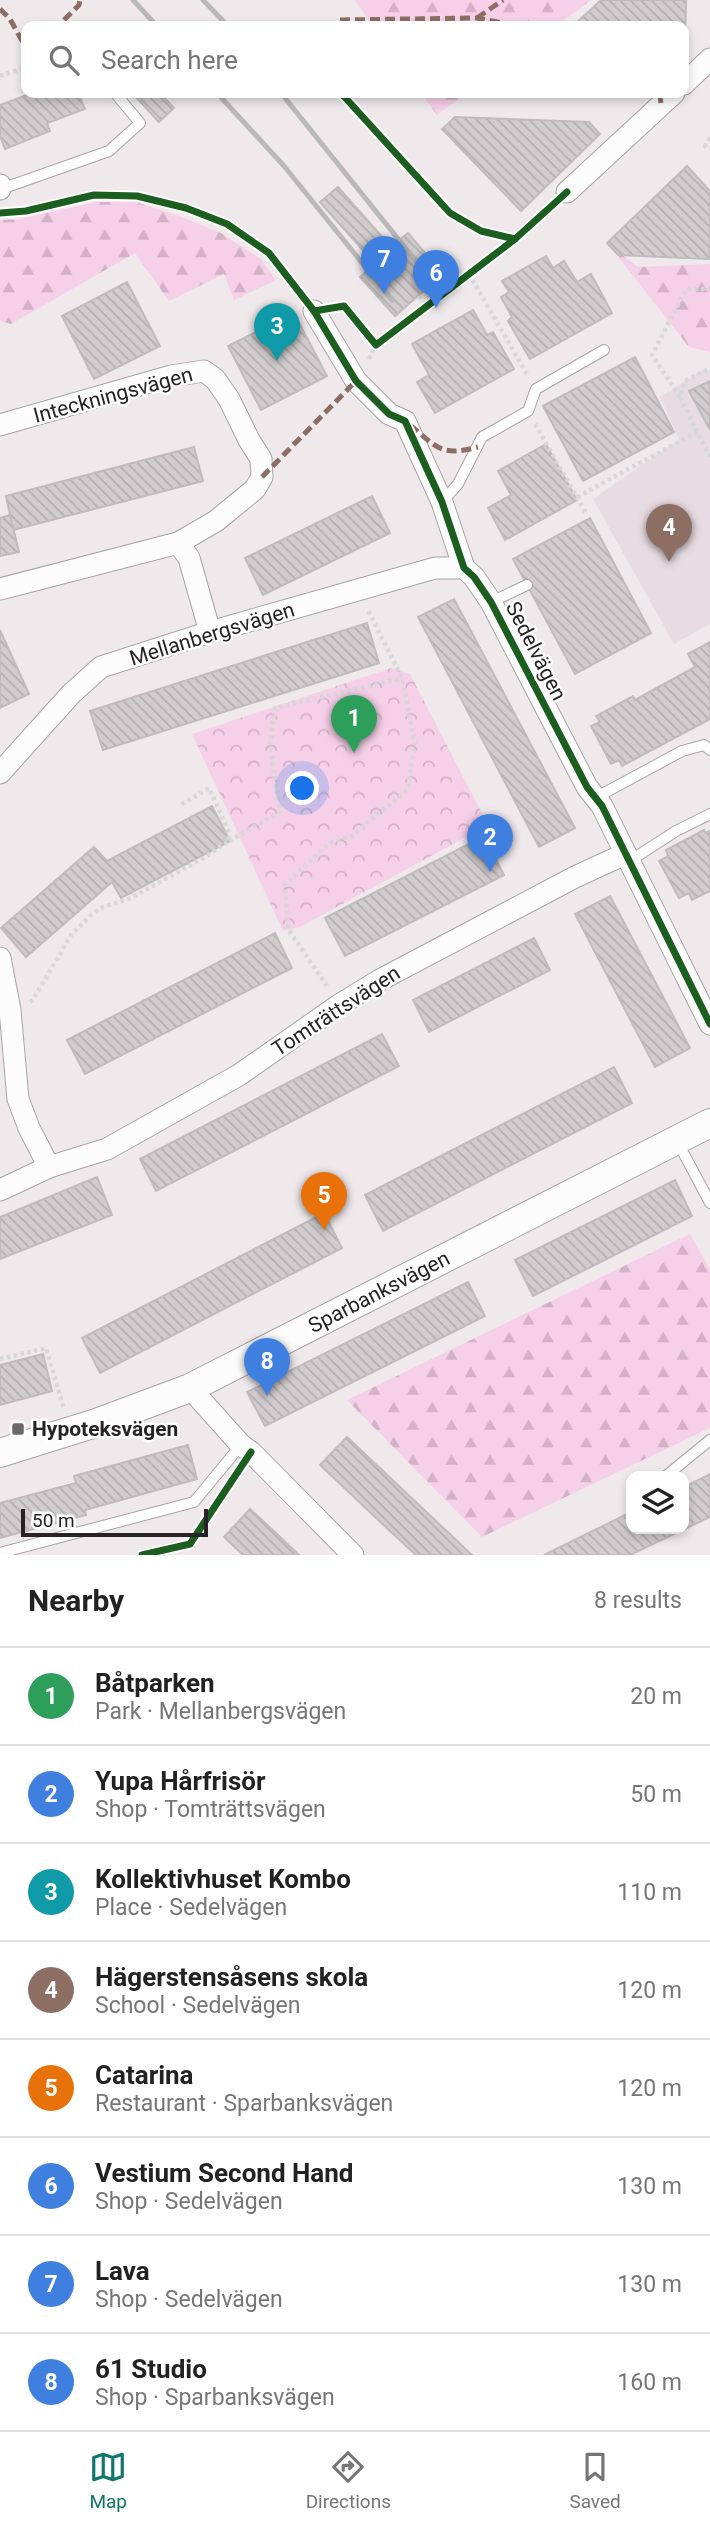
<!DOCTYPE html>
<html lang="en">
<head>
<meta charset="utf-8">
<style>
  :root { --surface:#fff; --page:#f6f6f6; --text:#222; --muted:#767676; --line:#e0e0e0; --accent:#0f766e }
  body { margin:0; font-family:Roboto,sans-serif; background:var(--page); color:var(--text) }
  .controls { position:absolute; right:21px; bottom:21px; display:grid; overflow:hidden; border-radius:14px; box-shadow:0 4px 10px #0003 }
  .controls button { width:63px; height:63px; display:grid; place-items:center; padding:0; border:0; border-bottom:2px solid var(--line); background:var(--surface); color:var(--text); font:35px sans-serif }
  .scale { position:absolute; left:21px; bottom:18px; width:187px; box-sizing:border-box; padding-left:7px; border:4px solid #272325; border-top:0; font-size:19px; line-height:24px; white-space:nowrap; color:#272325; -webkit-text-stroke:5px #fff; paint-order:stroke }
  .you { position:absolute; left:303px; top:789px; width:24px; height:24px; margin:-18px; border:5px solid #fff; border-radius:50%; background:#1a73e8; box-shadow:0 0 0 10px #1a73e833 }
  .badge { display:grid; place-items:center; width:46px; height:46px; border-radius:50%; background:var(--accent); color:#fff; font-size:23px; font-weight:700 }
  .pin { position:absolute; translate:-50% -58px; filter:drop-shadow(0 2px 4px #0008) }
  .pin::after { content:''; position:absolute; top:37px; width:24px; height:21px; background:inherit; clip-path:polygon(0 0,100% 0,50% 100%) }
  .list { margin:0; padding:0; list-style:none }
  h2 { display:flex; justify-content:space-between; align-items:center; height:91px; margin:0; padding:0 28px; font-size:30px }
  h2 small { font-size:23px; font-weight:400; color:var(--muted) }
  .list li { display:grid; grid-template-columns:46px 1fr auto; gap:21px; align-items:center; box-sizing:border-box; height:98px; padding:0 28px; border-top:2px solid var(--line) }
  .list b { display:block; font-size:26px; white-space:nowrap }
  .list p { margin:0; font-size:23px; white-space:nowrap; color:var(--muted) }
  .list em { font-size:23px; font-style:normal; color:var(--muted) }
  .icon { flex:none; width:38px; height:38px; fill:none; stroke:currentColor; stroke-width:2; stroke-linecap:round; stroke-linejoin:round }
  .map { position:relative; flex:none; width:710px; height:1555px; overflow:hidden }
  .search { position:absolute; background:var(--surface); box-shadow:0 4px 10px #0003; left:21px; right:21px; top:21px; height:77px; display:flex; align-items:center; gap:18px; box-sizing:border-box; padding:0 24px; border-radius:14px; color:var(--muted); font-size:26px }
  .sheet { height:875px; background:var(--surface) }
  nav { display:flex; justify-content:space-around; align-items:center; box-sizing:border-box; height:98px; border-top:2px solid var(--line); background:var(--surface); font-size:19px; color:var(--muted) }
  nav a { display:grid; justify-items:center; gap:4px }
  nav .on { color:var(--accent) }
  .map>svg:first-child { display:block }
</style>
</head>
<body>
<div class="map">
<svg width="710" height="1555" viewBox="0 0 710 1555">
  <defs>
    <pattern id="forest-firs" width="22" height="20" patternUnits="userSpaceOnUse" patternTransform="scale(1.75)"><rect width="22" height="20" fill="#f6cfe8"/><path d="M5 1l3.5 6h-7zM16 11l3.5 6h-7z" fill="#d3b1c7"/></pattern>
    <pattern id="park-crowns" width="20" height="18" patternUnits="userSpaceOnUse" patternTransform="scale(1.75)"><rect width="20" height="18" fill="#f6cfe8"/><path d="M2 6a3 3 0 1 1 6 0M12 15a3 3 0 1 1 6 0" fill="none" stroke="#d3b1c7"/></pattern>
    <pattern id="building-back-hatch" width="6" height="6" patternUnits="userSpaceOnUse" patternTransform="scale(1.75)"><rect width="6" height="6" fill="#d1ccce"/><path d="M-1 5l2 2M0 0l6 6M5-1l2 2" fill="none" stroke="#b3afb1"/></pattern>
  </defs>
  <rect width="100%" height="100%" fill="#efe9ec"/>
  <polygon fill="#e8dce3" points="710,370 710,624 674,644 593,499 679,439 660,397 701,371"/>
  <g fill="url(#forest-firs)">
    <polygon points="355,0 591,0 556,26 373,26"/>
    <polygon points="421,93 467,93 437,115"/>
    <polygon points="96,202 136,202 179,216 221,233 261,259 276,280 234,300 224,274 169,301 135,253 11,324 0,321 0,220 20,219"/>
    <polygon points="609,245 638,267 710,264 710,352 689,347"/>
    <polygon points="690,1234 710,1270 710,1428 482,1537 347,1400"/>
  </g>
  <polygon fill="url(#park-crowns)" points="391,668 410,674 488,825 300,927 283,931 192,734"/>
  <g fill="url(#building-back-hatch)" stroke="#c0bbbd" stroke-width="2">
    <polygon points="601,0 686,0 685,47 684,26 573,26"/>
    <polygon points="27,93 78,93 85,109 47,123 50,131 5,149 0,136 0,105 27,95"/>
    <polygon points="132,93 160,93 174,108 159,122"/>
    <polygon points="455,117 589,122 600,134 521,211 442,129"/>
    <polygon points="687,166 710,191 710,259 618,255 607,243"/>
    <polygon points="338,187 391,247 408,233 443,274 395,316 360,277 375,264 320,202"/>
    <polygon points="546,256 553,268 564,261 577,282 591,274 612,313 530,359 508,321 512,317 501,297 509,292 502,281"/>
    <polygon points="127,282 160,346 94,379 62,316"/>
    <polygon points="473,310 487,335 493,332 514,369 435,413 417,382 429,375 412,344"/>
    <polygon points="294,313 327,376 261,410 228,346"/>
    <polygon points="635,357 674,432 583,481 543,406"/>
    <polygon points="710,381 710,430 689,391"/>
    <polygon points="546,444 577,500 505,540 488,508 511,495 498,471"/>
    <polygon points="194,447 203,481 13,530 6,496"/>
    <polygon points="372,496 390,533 263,595 245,558"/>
    <polygon points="10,515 19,552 0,556 0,518"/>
    <polygon points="590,518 651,633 575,674 513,559"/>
    <polygon points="454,599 575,828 539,847 418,617"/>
    <polygon points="367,623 379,663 103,750 90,711"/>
    <polygon points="0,630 29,694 0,708"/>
    <polygon points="710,642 710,719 622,766 619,760 611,764 591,726 600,722 596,716 633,696 635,700 695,667 688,654"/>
    <polygon points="212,806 230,841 121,898 112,882 26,957 1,928 94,847 107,861"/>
    <polygon points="704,830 705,833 710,831 710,891 692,900 689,893 679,898 659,861 668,856 666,850"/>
    <polygon points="484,836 504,875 345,956 325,918"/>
    <polygon points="610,896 690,1048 655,1067 575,914"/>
    <polygon points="275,933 292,968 85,1074 67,1040"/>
    <polygon points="534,938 550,970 429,1032 413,1000"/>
    <polygon points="382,1034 399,1066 156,1191 140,1159"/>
    <polygon points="614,1067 632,1103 383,1231 365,1195"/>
    <polygon points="97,1177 112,1215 0,1259 0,1217"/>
    <polygon points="675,1180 692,1216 533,1296 515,1260"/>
    <polygon points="324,1213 342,1248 100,1373 82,1338"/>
    <polygon points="468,1282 485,1316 265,1426 247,1392"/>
    <polygon points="43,1354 52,1391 0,1405 0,1365"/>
    <polygon points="347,1437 472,1555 416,1555 391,1532 320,1465"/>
    <polygon points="188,1445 197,1479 85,1510 86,1515 0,1538 0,1503 76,1483 74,1476"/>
    <polygon points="710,1474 710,1517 630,1555 544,1555 631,1512 631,1529 684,1529 684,1487"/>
    <polygon points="250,1509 276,1533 299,1555 243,1555 224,1537"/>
  </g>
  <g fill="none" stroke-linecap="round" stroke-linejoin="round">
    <defs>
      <g id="lane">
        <polyline points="1,189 109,151 140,123 115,93"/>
        <polyline points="442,502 458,484 482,437 528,411 536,389 604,350"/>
        <polyline points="491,602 527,585"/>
        <polyline points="595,798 682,751 704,745 710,750"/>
        <polyline points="628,862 676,831 710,814"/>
        <polyline points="677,1141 710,1203"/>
        <polyline points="666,1476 710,1440"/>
        <polyline points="0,1553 194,1502 241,1445"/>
      </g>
      <g id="street">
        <polyline points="684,84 710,59"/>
        <polyline points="0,185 0,189"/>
        <polyline points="567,192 674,93"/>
        <polyline points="314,311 356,381 389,414 405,421 442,502 464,568 474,577 491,602 587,787 602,806 710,1024"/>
        <polyline points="0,425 171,376 204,371 215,379 229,399 249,440 261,459 262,477 255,489 216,521 178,543"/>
        <polyline points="0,589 178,543 189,558 210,632"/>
        <polyline points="0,773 71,694 101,667 210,632 435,568 464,568"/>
        <polyline points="0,958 10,1010 18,1099 29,1128 49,1167"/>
        <polyline points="0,1190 49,1167 107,1149 239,1075 339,1005 380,980 575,877 625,854"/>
        <polyline points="190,1388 241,1445 251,1452 353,1555"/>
      </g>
      <polyline id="secondary" points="0,1453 96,1423 190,1388 710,1123"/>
    </defs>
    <use href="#lane" stroke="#a8a4a6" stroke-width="12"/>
    <use href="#street" stroke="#a8a4a6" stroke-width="23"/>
    <use href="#secondary" stroke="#a8a4a6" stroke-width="30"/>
    <g stroke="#d8d7d8" stroke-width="4.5" stroke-dasharray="3.5 3.5" stroke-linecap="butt">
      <polyline points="0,76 26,67 26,56"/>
      <polyline points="710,138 705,146 710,148"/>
      <polyline points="469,274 528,376"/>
      <polyline points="419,296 426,307"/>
      <polyline points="369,359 376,345"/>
      <polyline points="680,397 652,355 686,289 710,289"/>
      <polyline points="535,424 586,513"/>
      <polyline points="697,432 680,397 685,381 710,368"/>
      <polyline points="577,497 697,432 710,457"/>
      <polyline points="229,841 280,812 270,744 275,708 402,678"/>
      <polyline points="327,986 288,929 285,884 330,843 352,836 407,790 415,745 402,678 368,610"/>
      <polyline points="30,1002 33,1000 71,935 90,916 101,908 131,898 205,857 229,841 228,830 209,788 179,806"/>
      <polyline points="0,1359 46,1348 64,1409"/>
    </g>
    <use href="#lane" stroke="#fdfcfc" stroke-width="10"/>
    <use href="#street" stroke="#fdfcfc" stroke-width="21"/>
    <use href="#secondary" stroke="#fdfcfc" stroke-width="28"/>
    <g stroke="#b9b9b9" stroke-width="5">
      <polyline points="133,0 157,26"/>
      <polyline points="203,0 228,26"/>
      <polyline points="217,93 284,166 392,300"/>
      <polyline points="281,93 431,280"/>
    </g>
    <g stroke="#8d6e63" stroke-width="5" stroke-dasharray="10 5" stroke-linecap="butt">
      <polyline points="0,9 10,19 26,48"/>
      <polyline points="477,18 503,0"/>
      <polyline points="64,20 79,5 80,0"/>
      <polyline points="340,20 477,18 517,26"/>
      <polyline points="660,93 661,105"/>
      <path d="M 410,425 C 438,448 441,457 478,447"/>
      <polyline points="262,477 356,381"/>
    </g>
    <defs>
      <g id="cycleway">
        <polyline points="341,93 450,213 481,231 515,239"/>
        <polyline points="0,213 26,211 94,195 137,196 186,208 227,224 269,253 314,311 344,306 376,345 515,239 567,192"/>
        <polyline points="314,311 356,381 389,414 405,421 442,502 464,568 474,577 491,602 587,787 602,806 710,1024"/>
        <polyline points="142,1555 190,1544 251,1452"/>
      </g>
    </defs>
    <use href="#cycleway" stroke="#fff" stroke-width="11"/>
    <use href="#cycleway" stroke="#1b5e20" stroke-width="7"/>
  </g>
  <rect fill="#6d686b" stroke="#fff" stroke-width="2.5" x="11" y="1422" width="14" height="14" rx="3.5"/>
  <g text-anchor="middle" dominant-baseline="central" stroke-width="5" stroke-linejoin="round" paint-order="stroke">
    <g font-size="21" fill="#272325" stroke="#fff">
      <text transform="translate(113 395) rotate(-15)">Inteckningsvägen</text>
      <text transform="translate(212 634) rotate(-17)">Mellanbergsvägen</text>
      <text transform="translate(536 651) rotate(63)">Sedelvägen</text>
      <text transform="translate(336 1011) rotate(-33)">Tomträttsvägen</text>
      <text transform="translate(379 1292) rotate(-27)">Sparbanksvägen</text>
    </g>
    <g font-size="21" font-weight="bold" fill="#272325" stroke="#fff" text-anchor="start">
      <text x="32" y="1429">Hypoteksvägen</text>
    </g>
  </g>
</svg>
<div class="controls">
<button><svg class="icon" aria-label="layers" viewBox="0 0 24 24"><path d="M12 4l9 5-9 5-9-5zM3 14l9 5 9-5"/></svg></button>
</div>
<div class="scale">50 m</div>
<div class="you"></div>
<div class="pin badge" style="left:354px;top:753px;background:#2e9e5b">1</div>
<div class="pin badge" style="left:490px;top:872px;background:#3f7fe0">2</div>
<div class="pin badge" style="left:277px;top:361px;background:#0f9aa8">3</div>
<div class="pin badge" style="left:669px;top:562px;background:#8d6e63">4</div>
<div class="pin badge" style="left:324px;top:1230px;background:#e8710a">5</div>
<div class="pin badge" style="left:436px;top:308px;background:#3f7fe0">6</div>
<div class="pin badge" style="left:384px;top:294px;background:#3f7fe0">7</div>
<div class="pin badge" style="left:267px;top:1396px;background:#3f7fe0">8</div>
<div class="search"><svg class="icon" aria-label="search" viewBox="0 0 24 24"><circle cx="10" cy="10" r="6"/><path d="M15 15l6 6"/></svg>Search here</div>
</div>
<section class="sheet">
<h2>Nearby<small>8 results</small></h2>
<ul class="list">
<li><span class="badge" style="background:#2e9e5b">1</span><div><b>Båtparken</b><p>Park · Mellanbergsvägen</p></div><em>20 m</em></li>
<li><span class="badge" style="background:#3f7fe0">2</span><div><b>Yupa Hårfrisör</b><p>Shop · Tomträttsvägen</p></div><em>50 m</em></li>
<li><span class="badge" style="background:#0f9aa8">3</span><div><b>Kollektivhuset Kombo</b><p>Place · Sedelvägen</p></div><em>110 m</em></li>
<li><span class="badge" style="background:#8d6e63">4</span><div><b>Hägerstensåsens skola</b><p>School · Sedelvägen</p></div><em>120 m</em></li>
<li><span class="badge" style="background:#e8710a">5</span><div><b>Catarina</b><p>Restaurant · Sparbanksvägen</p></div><em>120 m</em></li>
<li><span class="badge" style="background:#3f7fe0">6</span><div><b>Vestium Second Hand</b><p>Shop · Sedelvägen</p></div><em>130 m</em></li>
<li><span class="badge" style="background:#3f7fe0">7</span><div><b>Lava</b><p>Shop · Sedelvägen</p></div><em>130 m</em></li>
<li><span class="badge" style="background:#3f7fe0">8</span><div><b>61 Studio</b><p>Shop · Sparbanksvägen</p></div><em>160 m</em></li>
</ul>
</section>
<nav>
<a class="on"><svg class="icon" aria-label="map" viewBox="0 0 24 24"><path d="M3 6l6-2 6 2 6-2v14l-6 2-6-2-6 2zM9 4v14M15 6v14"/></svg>Map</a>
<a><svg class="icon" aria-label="directions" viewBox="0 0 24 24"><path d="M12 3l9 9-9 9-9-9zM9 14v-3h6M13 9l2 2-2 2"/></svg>Directions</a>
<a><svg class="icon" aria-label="saved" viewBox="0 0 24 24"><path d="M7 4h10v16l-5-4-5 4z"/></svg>Saved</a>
</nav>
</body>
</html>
